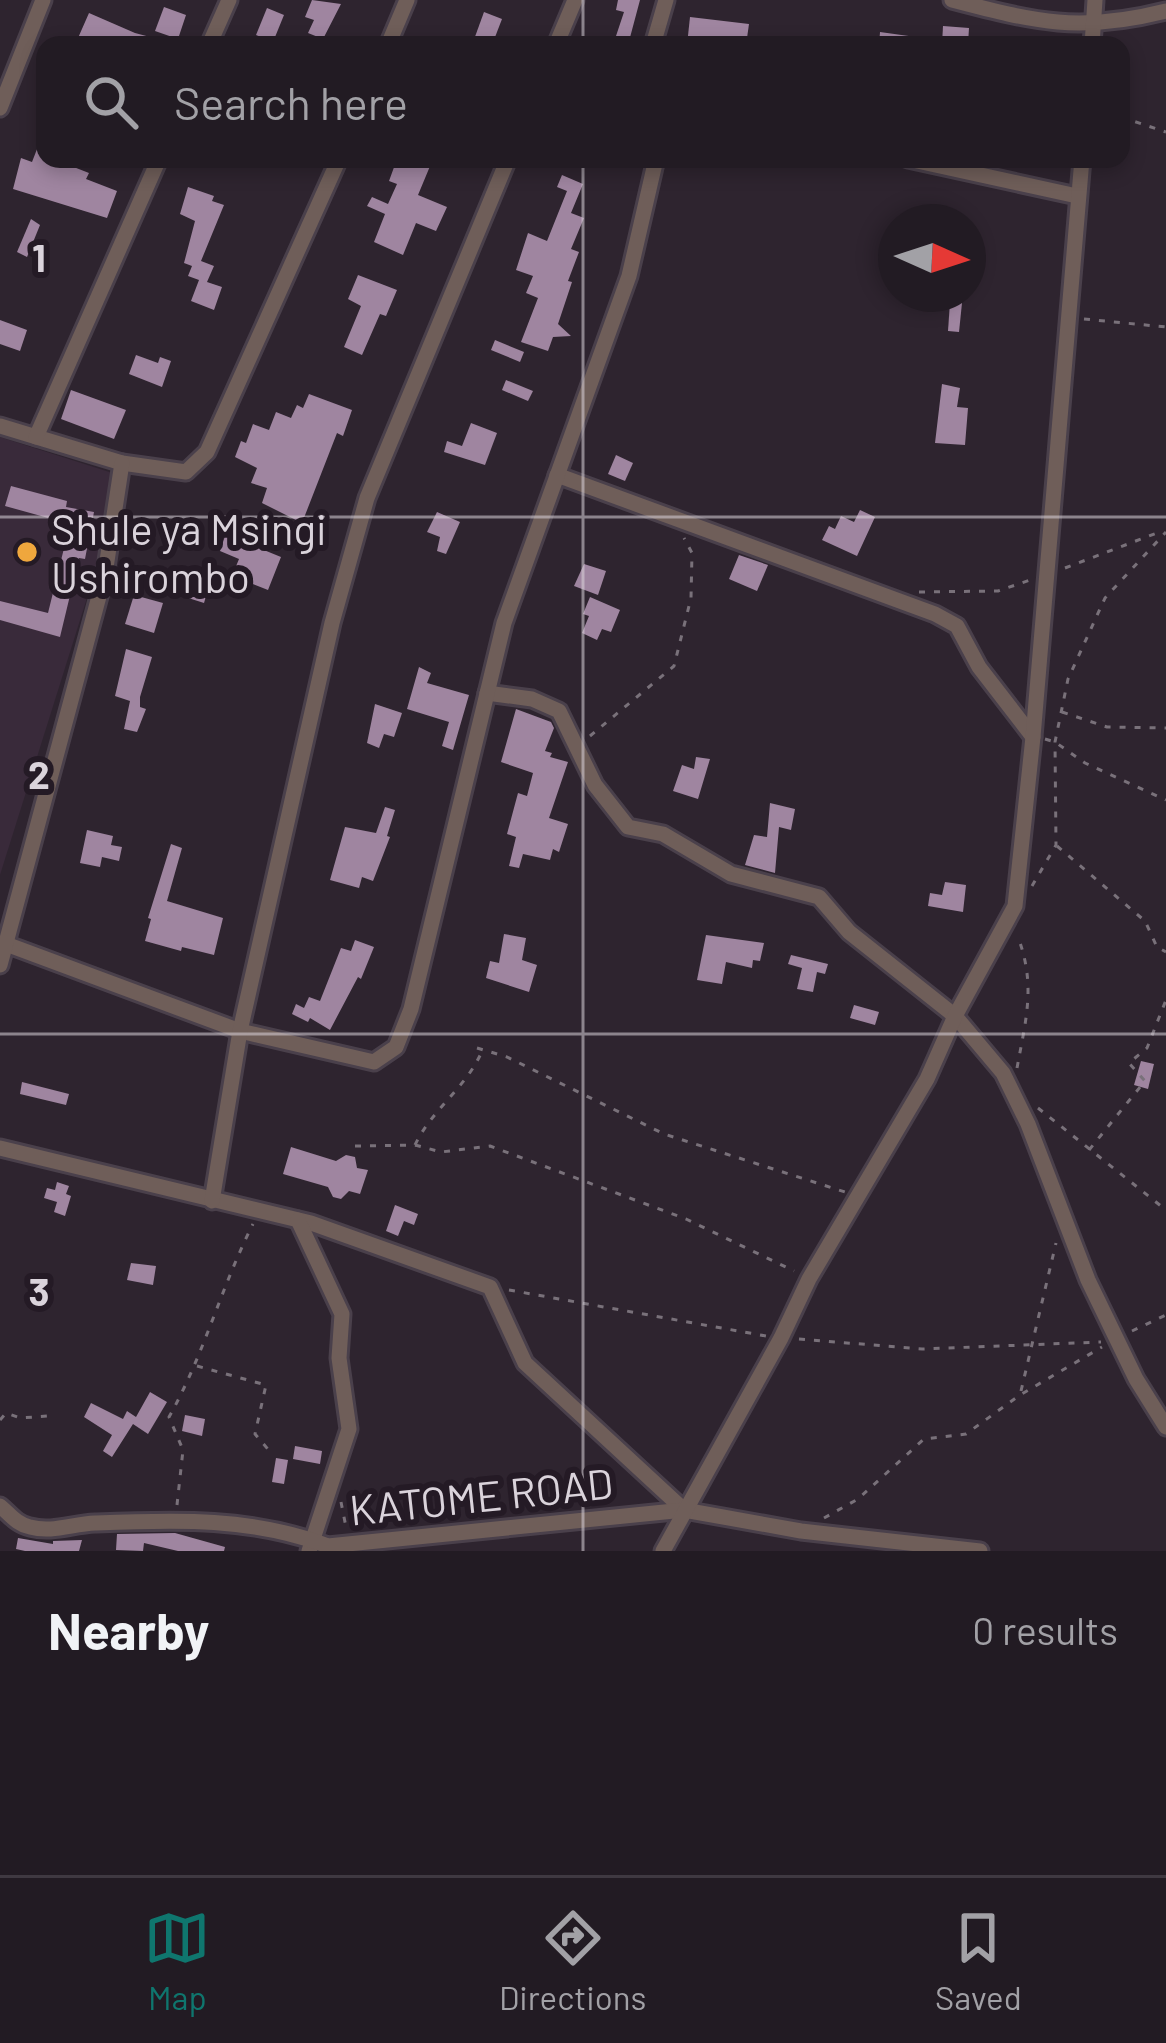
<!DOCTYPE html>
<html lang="en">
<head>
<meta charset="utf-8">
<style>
  :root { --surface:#221b23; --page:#2e2830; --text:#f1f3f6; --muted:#a2a1a6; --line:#3f3941; --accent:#0f766e }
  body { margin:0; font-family:Barlow,sans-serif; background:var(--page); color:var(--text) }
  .compass { position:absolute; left:878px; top:204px; width:108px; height:108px; border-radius:50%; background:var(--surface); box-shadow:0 6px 18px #0003; rotate:93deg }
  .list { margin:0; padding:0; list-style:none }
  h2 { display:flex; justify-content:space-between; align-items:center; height:156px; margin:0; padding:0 48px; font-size:51px }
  h2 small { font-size:39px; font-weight:400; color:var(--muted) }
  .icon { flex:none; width:66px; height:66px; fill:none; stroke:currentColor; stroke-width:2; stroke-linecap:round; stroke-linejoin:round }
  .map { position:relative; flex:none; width:1166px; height:1551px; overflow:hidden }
  .search { position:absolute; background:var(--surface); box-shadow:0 6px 18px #0003; left:36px; right:36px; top:36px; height:132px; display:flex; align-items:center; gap:30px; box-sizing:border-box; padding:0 42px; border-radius:24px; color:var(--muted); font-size:45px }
  .sheet { height:324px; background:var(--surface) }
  nav { display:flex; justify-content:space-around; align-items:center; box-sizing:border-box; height:168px; border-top:3px solid var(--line); background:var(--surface); font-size:33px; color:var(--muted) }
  nav a { display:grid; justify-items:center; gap:6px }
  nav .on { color:var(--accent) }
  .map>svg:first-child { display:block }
</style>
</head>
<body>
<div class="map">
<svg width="1166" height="1551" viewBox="0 0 1166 1551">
  <rect width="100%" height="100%" fill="#2e242f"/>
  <polygon fill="#392a3a" points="0,437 125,477 0,875"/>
  <g fill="#9f85a0">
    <polygon points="312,0 341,4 323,39 308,33 314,20 305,17"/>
    <polygon points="618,0 640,0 628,45 614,42 624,12 616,10"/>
    <polygon points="164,7 186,15 178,39 155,31"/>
    <polygon points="267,8 284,15 273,42 256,35"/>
    <polygon points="484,12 502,19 492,45 472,45"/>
    <polygon points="89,13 135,33 173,43 173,45 95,45 78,38"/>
    <polygon points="690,17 749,24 746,45 687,45"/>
    <polygon points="943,26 969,28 968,45 942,45"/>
    <polygon points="880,32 923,38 923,45 879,45"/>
    <polygon points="44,131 45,159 68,159 66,164 89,173 86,179 117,191 107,218 13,189 21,158 32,162"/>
    <polygon points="397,159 433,159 418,195 447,207 436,231 416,223 403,255 374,242 385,214 367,206 372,197 388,204 397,184 389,181"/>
    <polygon points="562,175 583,184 571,213 584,218 571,249 579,252 568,281 572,282 558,324 571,336 553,337 548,351 521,342 538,298 526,293 533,276 516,270 528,233 547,241 567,191 557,187"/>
    <polygon points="188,187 214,196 212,201 224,205 201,261 214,266 207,282 222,287 214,310 191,301 199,280 188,276 192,266 184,263 195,221 180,214"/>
    <polygon points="31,219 40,225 27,257 17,252"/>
    <polygon points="358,275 397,290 386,316 380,314 362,355 344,347 361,306 348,299"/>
    <polygon points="950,302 962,303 959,332 948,331"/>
    <polygon points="0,320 27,330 20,351 0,344"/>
    <polygon points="495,340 524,352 520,362 491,350"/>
    <polygon points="136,355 158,363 160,357 171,361 162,387 129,374"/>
    <polygon points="506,380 533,391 528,401 502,390"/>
    <polygon points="942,384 960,388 957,407 968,408 965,445 935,443"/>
    <polygon points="71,390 126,410 114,439 61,419"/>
    <polygon points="309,394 352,410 343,436 337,433 302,523 262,503 267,488 251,483 257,468 235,457 241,441 246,443 253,424 269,430 276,412 291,418 297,405 303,408"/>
    <polygon points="471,423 497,433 485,465 444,452 447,441 462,446"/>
    <polygon points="616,455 633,463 625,481 608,474"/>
    <polygon points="11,486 67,501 66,507 94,512 85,559 79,558 60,637 0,620 0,601 48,613 70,524 5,506"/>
    <polygon points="860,510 875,517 857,556 822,540 829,526 835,529 841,516 854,522"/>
    <polygon points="437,512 460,522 446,554 437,551 440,537 427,532"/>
    <polygon points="219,522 240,530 237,539 281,557 268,590 232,576 239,559 220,551 225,536 215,533"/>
    <polygon points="739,555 768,565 757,591 729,579"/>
    <polygon points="584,564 606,571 598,595 574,586"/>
    <polygon points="190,569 212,576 204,603 182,596"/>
    <polygon points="134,595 163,603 154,633 125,624"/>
    <polygon points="590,597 620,610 611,632 602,629 597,640 582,633 589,616 583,614"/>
    <polygon points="126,649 152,657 140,697 140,707 146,709 137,732 124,729 130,701 115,696"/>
    <polygon points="419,667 431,673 427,683 469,695 453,750 442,746 449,722 407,709"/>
    <polygon points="375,704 402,713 394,737 384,734 379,748 367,743"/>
    <polygon points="516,709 551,722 554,728 545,751 552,753 550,757 568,762 549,818 568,824 559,852 553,849 550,860 523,854 519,868 509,866 516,837 507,834 518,793 527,796 533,773 501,762"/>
    <polygon points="696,757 710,759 698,799 673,791 682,765 694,769"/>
    <polygon points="770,803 795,809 791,830 779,827 775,873 745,865 754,835 767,837"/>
    <polygon points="385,807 395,810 387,836 390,837 373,881 362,877 359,888 330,880 345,827 376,833"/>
    <polygon points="87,830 113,836 111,845 122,847 119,861 102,857 100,867 80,863"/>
    <polygon points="171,844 182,848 167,901 223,918 214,955 182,947 181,951 145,941 151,919 148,918"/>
    <polygon points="945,882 966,885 963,912 928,906 930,893 942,895"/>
    <polygon points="504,934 526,938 522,960 537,965 529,992 486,978 490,961 499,963"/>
    <polygon points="706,935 764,943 760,961 753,960 752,968 726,962 722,984 697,980"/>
    <polygon points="355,940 374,947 361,979 358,977 330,1030 310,1018 308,1022 292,1014 296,1004 304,1008 309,997 320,1001 341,948 351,951"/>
    <polygon points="791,955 828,964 825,974 817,972 813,992 797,989 802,968 788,964"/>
    <polygon points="854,1005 879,1012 875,1025 850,1018"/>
    <polygon points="1141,1061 1154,1064 1148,1089 1134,1085"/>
    <polygon points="22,1082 69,1094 66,1105 20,1094"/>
    <polygon points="291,1147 336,1161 346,1155 355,1157 357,1168 368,1170 360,1194 349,1191 341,1199 333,1197 328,1187 283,1174"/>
    <polygon points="57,1182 69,1186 66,1194 71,1196 65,1216 54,1212 57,1202 44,1198 47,1188 55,1190"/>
    <polygon points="395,1205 418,1214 414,1225 404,1221 398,1236 386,1231"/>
    <polygon points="131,1263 156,1266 153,1285 127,1280"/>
    <polygon points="150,1392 167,1402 148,1434 133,1424 112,1457 103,1451 112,1435 84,1417 91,1403 123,1419 127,1411 136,1417"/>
    <polygon points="185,1415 205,1419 202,1436 182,1431"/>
    <polygon points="295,1446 322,1451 320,1464 293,1459"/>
    <polygon points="276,1458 288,1460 284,1484 272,1482"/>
    <polygon points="175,1533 225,1547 224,1551 178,1551 144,1543 143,1551 116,1550 117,1534"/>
    <polygon points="18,1538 53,1544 53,1541 82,1540 79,1551 25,1551 16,1549"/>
  </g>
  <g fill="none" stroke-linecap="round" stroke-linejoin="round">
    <defs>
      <g id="minor">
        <path d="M 952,0 C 1036,22 1079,33 1166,11"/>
        <polyline points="209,45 229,0"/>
        <polyline points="388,45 407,0"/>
        <polyline points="556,45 575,0"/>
        <polyline points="653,45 666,0"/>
        <polyline points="1092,45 1095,0"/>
        <polyline points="0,108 43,0"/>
        <polyline points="908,159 1077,196"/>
        <polyline points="0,426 122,463 186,472 207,452 339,159"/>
        <polyline points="36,437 159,159"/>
        <polyline points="557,475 935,614 957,626 979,667 1033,737"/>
        <polyline points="487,693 532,699 559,711 595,785 628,827 663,834 731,874 819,897 849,932 955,1016 1003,1073 1028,1124 1088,1280 1136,1379 1166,1427"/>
        <polyline points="6,944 240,1031 374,1062 396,1047 411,1009 504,623 629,276 656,159"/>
        <polyline points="0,965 105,574 122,463"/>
        <polyline points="0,1148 311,1223 490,1287 525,1363 684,1510"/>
        <polyline points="212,1201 240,1031 332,623 367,498 508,159"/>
        <polyline points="298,1220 342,1314 339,1358 349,1429 309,1551"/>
        <path d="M 0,1506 C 10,1514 16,1524 30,1527 C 52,1533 72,1524 95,1523 C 176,1520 252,1517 328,1546 L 684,1510 L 801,1531 L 980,1551"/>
        <polyline points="663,1551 781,1338 809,1279 927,1079 955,1016 1015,906 1033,737 1082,159"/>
      </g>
    </defs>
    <use href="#minor" stroke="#4a404b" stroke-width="21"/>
    <g stroke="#79717a" stroke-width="3" stroke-dasharray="6 9" stroke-linecap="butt">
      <polyline points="1121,117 1166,132"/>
      <polyline points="1084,319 1166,327"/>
      <polyline points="1065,568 1162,531"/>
      <polyline points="919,592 998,591 1033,579"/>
      <polyline points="1062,712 1107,727 1166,728"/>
      <polyline points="590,736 674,666 691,598 692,553 684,538"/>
      <polyline points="1045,739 1055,742 1085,763 1166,800"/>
      <polyline points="1057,846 1145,921 1157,947 1166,952"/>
      <polyline points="1032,886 1056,845 1055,742 1068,679 1105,598 1166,532"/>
      <polyline points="477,1048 507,1057 664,1134 845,1192"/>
      <path d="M 1017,1068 C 1026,1019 1036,985 1018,937"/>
      <polyline points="1038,1108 1166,1210"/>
      <polyline points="415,1145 441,1152 490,1146 686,1219 794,1271"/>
      <path d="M 355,1146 L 415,1145 C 432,1109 467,1087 482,1051"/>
      <polyline points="1089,1150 1145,1081 1129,1063 1147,1048 1166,1000"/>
      <polyline points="509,1290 766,1336"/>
      <polyline points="1132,1331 1166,1315"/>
      <polyline points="799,1339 922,1349 1101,1342"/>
      <polyline points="197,1366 266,1385 255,1434 272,1454"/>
      <polyline points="1021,1391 1056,1243"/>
      <polyline points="0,1420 6,1413 20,1418 48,1416"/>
      <polyline points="341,1502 346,1527"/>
      <path d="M 177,1505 L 183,1450 L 169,1417 C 204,1355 221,1287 253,1224"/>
      <polyline points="824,1518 858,1499 924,1439 966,1434 1020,1395 1102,1347"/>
    </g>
    <use href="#minor" stroke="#6f5e59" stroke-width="15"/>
  </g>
  <path fill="none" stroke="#dad3db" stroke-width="3" stroke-opacity="0.55" d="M 583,0 L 583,45M 583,159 L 583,1551M 0,517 L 1166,517M 0,1034 L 1166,1034"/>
  <circle fill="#efa73d" stroke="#241a25" stroke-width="4.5" cx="27" cy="552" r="12"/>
  <g text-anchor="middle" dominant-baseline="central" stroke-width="12" stroke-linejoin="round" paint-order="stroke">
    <g font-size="42" fill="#dad3db" stroke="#241a25" text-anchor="start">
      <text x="51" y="528">Shule ya Msingi<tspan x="51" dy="48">Ushirombo</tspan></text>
    </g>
    <g font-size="42" fill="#dad3db" stroke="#241a25">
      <text transform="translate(481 1495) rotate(-6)">KATOME ROAD</text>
    </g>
  </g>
  <g font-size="39" text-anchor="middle" font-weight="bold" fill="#dad3db" stroke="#241a25" stroke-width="12" stroke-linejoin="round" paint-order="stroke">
    <text x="39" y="272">1</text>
    <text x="39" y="789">2</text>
    <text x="39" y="1306">3</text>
  </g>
</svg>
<svg class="compass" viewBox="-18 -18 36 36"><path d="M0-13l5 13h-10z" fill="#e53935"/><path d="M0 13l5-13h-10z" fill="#a2a1a6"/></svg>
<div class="search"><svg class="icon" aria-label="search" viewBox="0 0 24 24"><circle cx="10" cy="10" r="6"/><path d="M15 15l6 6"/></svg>Search here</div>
</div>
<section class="sheet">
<h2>Nearby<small>0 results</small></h2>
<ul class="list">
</ul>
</section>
<nav>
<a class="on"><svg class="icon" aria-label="map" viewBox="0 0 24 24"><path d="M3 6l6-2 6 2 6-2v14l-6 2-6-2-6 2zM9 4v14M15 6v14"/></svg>Map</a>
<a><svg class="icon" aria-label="directions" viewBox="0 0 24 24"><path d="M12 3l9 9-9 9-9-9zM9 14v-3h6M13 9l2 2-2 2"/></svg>Directions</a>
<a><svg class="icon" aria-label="saved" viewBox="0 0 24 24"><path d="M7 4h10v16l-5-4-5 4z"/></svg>Saved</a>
</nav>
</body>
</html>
